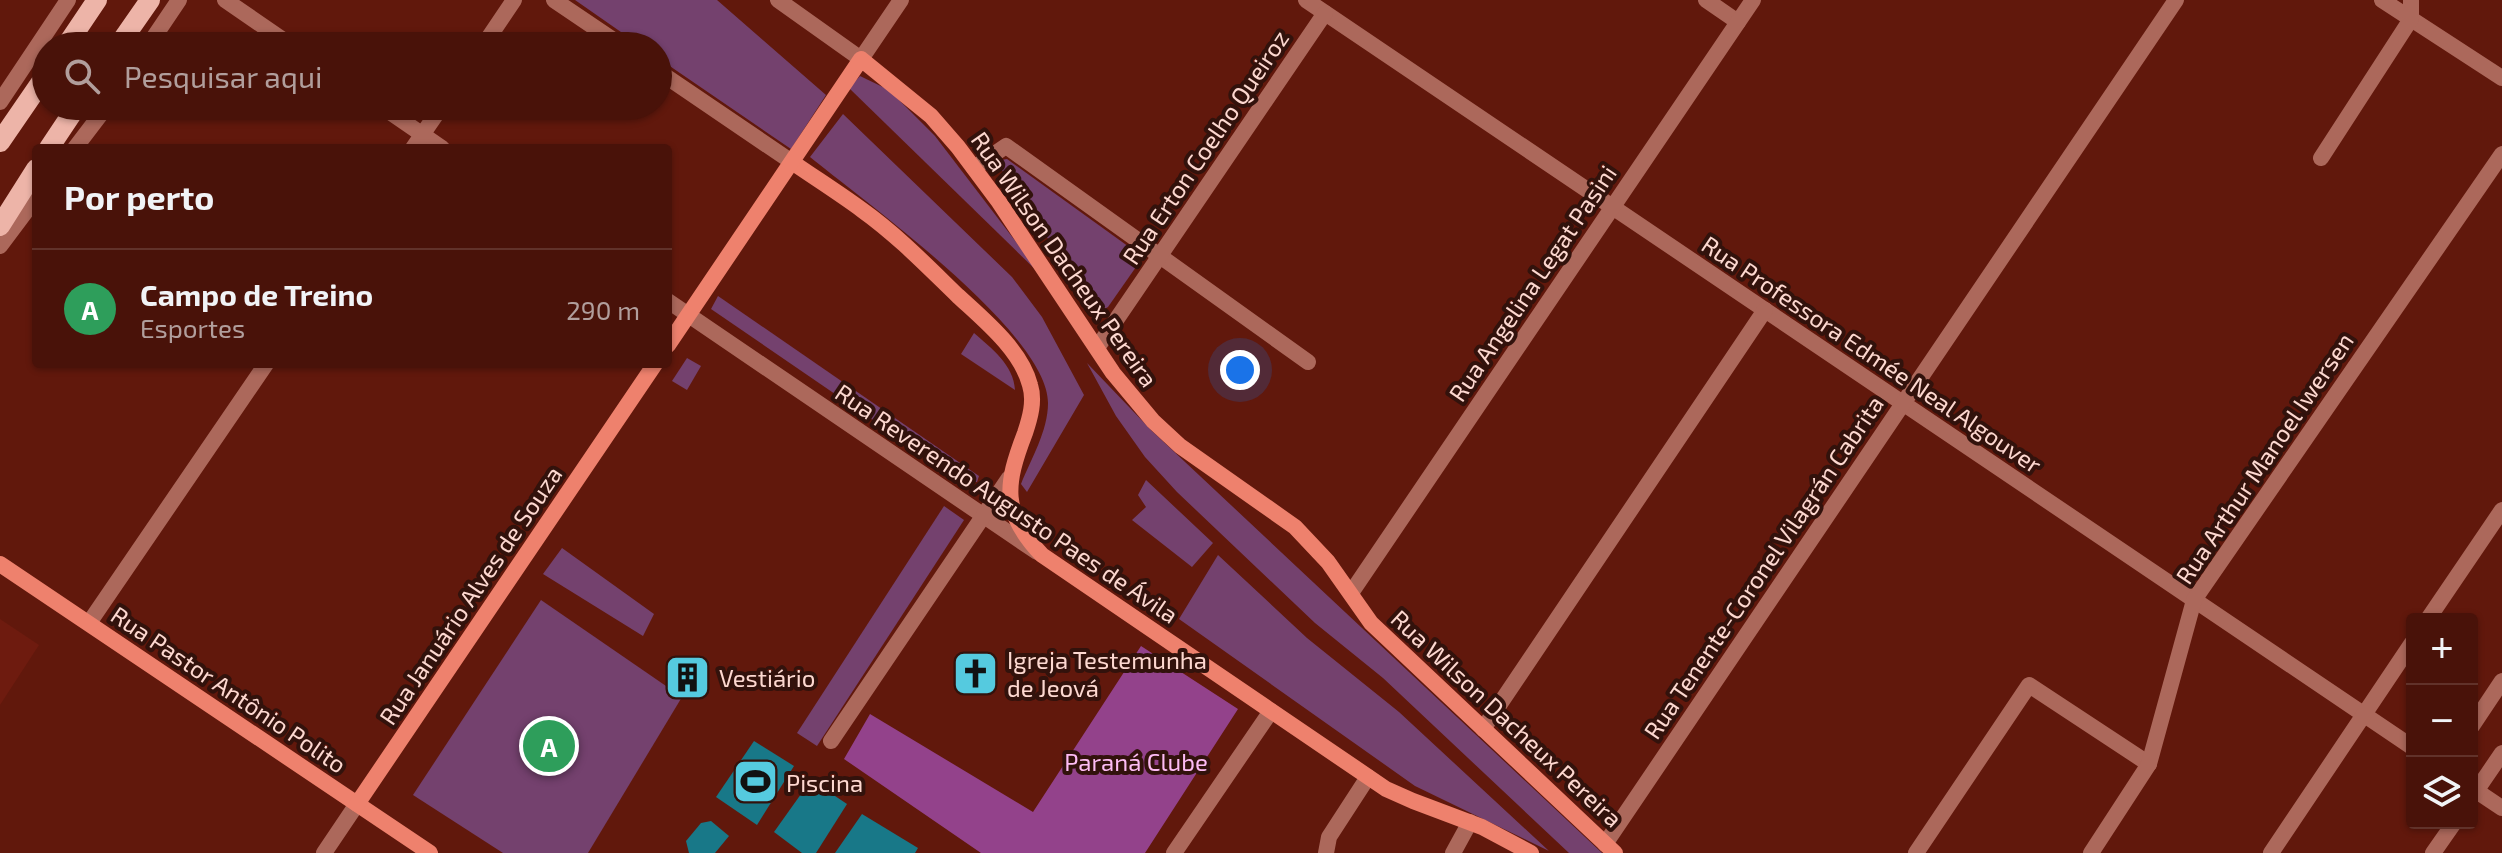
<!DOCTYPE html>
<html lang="pt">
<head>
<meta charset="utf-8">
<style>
  :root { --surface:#491209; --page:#532017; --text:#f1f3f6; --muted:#b19e9c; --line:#61322a; --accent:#55cadf }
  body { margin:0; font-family:"Exo 2",sans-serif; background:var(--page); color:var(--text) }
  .controls { position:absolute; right:24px; bottom:24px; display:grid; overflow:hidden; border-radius:8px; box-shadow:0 2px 6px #0004 }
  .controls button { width:72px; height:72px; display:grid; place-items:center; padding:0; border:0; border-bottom:2px solid var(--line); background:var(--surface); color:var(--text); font:40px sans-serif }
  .you { position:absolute; left:1240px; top:370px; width:28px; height:28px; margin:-20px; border:6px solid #fff; border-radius:50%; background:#1a73e8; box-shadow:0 0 0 12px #1a73e833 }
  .badge { display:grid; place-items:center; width:52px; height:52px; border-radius:50%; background:var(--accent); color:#fff; font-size:26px; font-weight:700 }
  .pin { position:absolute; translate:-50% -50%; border:4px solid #fff; box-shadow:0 2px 8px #0006 }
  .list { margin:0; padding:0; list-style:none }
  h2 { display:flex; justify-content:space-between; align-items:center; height:104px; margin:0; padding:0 32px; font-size:34px }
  h2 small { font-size:26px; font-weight:400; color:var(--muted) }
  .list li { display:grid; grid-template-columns:52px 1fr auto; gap:24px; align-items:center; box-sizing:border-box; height:120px; padding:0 32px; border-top:2px solid var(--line) }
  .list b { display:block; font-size:30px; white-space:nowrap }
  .list p { margin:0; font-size:26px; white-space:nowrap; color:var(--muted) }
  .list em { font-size:26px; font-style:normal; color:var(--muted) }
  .icon { flex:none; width:44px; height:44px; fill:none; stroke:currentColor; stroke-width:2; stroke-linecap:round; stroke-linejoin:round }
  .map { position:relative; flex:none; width:2502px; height:853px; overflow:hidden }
  .search { position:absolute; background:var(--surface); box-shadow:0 2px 6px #0004; left:32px; top:32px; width:640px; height:88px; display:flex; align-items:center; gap:20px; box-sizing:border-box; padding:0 28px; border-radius:44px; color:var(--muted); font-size:30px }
  .panel { position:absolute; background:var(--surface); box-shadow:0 2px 6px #0004; left:32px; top:144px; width:640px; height:224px; border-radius:8px }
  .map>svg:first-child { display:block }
</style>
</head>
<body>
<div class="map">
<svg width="2502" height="853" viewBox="0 0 2502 853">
  <rect width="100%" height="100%" fill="#61180c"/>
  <polygon fill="#6e1b0f" points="0,619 39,645 0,705"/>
  <g fill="#74416e">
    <polygon points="575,0 717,0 826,95 791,149 658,58 658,46 641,46"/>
    <polygon points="860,76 889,90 935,136 1042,276 849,88"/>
    <path d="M 843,114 L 1012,277 L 1042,317 L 1084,395 L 1027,492 L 1021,484 C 1031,459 1048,431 1048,403 C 1048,333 865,202 810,157 Z"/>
    <polygon points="1007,159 1143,257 1108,307 1101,311 1094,307 999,166 1001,160"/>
    <polygon points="718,296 979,476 977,482 962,481 711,309"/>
    <path d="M 974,333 C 991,348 1014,365 1015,390 L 961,354 Z"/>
    <polygon points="687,358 701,366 687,390 672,381"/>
    <polygon points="1087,363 1152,431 1602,853 1569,853 1383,678 1315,623 1177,492 1145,457 1116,416"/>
    <polygon points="1146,480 1213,543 1192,567 1132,520 1146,507 1138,495"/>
    <polygon points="944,506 964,520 817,746 797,733"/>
    <polygon points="562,548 654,614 643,636 543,574"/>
    <polygon points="1218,555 1307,638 1399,712 1549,851 1415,786 1179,619"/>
    <polygon points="541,600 682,697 588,853 503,853 413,795"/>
  </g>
  <polygon fill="#93428b" points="1141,646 1238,709 1145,853 981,853 844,759 870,714 1033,812"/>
  <g fill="#187888">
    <polygon points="754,741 794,766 757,825 716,797"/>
    <polygon points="811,780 847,804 816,853 802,853 774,832"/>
    <polygon points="862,814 918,848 915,853 835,853"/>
    <polygon points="711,821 729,836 715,853 689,853 686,841 701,823"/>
  </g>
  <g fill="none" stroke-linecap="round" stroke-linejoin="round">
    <g stroke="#ac685b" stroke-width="16">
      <polyline points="225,0 292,46"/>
      <polyline points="554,0 622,46"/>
      <polyline points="778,0 861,59 901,0"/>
      <polyline points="1306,0 2412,747"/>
      <polyline points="1706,0 1738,22"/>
      <polyline points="2382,0 2502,78"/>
      <polyline points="148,46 179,0"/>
      <polyline points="483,46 514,0"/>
      <polyline points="658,71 792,162"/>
      <polyline points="0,102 68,0"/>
      <polyline points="381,106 442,148"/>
      <polyline points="75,148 107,106"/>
      <polyline points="413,148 442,106"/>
      <polyline points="2321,158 2411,19 2411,0"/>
      <polyline points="974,168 1006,146 1308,362"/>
      <polyline points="0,246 36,198"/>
      <polyline points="668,301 1037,552"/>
      <polyline points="1097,348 1325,13"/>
      <polyline points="1351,593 1753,0"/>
      <polyline points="2428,619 2502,510"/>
      <polyline points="89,623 266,364"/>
      <polyline points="2472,726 2502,681"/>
      <polyline points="1483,729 1765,310"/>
      <polyline points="831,741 1009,478"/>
      <polyline points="2472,788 2502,808"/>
      <polyline points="2472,797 2502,753"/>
      <polyline points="1605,844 2176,0"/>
      <polyline points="1174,853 1271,711"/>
      <polyline points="1326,853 1329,837 1368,777"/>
      <polyline points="1453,853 1470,822"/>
      <polyline points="1916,853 2029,685 2149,764"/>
      <polyline points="2091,853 2149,764 2194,600 2502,154"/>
      <polyline points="2271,853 2412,643"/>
      <polyline points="2433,853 2454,823"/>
    </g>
    <polyline stroke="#ac685b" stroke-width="16" points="324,853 357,804"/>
    <g stroke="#ee816d" stroke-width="16">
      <path d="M 792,162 C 815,178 839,193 862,210 C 897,235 927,266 958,296 C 984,320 1021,350 1030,385 C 1035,401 1030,418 1025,433 C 1005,485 1001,512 1042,555 L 1386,789 L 1413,801 L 1482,827 L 1531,853"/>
      <polyline points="668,345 861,59 931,116 958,147 999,202 1113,373 1153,421 1180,446 1295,527 1328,562 1371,623 1615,853"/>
      <polyline points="0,564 430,853"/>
      <polyline points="357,804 655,364"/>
    </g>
    <g stroke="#edb4a8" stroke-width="20">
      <polyline points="66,46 97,0"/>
      <polyline points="118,46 150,0"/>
      <polyline points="0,142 46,75"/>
      <polyline points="49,148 77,106"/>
      <polyline points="0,226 36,169"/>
    </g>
  </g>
  <defs>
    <symbol id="church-square" viewBox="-11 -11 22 22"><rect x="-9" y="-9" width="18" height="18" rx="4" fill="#55cadf" stroke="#32120c"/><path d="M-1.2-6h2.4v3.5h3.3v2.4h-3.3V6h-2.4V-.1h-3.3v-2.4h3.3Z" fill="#111"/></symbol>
    <symbol id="building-square" viewBox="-11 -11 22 22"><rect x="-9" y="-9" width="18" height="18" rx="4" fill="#55cadf" stroke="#32120c"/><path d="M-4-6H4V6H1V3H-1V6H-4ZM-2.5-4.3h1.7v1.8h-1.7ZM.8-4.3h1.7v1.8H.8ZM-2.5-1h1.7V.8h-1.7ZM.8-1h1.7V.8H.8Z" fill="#111"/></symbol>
    <symbol id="stadium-square" viewBox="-11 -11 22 22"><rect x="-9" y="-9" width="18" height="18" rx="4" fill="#55cadf" stroke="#32120c"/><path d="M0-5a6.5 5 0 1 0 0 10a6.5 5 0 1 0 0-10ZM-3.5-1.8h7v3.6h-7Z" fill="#111"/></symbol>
  </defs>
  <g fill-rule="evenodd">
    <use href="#church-square" x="950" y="648" width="51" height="51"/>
    <use href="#building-square" x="662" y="652" width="51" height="51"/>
    <use href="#stadium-square" x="730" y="756" width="51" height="51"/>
  </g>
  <g text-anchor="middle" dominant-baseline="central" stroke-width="8" stroke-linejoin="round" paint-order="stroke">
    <g font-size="24" fill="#fdd8d0" stroke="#32120c">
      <text transform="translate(1205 147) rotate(-56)">Rua Erton Coelho Queiroz</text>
      <text transform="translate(1065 259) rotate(55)">Rua Wilson Dacheux Pereira</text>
      <text transform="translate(1532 283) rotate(-56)">Rua Angelina Legat Pasini</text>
      <text transform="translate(1872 354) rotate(34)">Rua Professora Edmée Neal Algouver</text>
      <text transform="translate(2264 458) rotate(-56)">Rua Arthur Manoel Iwersen</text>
      <text transform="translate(1007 503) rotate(34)">Rua Reverendo Augusto Paes de Ávila</text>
      <text transform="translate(1763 567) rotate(-56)">Rua Tenente-Coronel Vilagrán Cabrita</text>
      <text transform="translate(470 595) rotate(-56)">Rua Januário Alves de Souza</text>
      <text transform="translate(229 689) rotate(34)">Rua Pastor Antônio Polito</text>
      <text transform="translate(1507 718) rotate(43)">Rua Wilson Dacheux Pereira</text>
    </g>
    <g font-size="24" fill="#fdd8d0" stroke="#32120c" text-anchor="start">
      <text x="1007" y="659">Igreja Testemunha<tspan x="1007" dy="28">de Jeová</tspan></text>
      <text x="719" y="677">Vestiário</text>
      <text x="786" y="782">Piscina</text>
    </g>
    <g font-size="24" fill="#fdbcf4" stroke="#32120c">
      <text x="1136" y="761">Paraná Clube</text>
    </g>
  </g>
</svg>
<div class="controls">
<button>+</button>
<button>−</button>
<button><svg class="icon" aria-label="layers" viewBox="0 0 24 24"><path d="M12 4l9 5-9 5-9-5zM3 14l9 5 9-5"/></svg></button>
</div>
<div class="you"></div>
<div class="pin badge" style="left:549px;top:746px;background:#2e9e5b">A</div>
<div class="search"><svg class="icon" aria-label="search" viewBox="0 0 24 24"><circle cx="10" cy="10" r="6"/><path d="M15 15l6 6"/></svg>Pesquisar aqui</div>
<section class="panel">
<h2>Por perto<small></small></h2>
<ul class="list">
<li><span class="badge" style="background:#2e9e5b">A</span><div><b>Campo de Treino</b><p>Esportes</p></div><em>290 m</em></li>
</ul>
</section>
</div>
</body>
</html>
